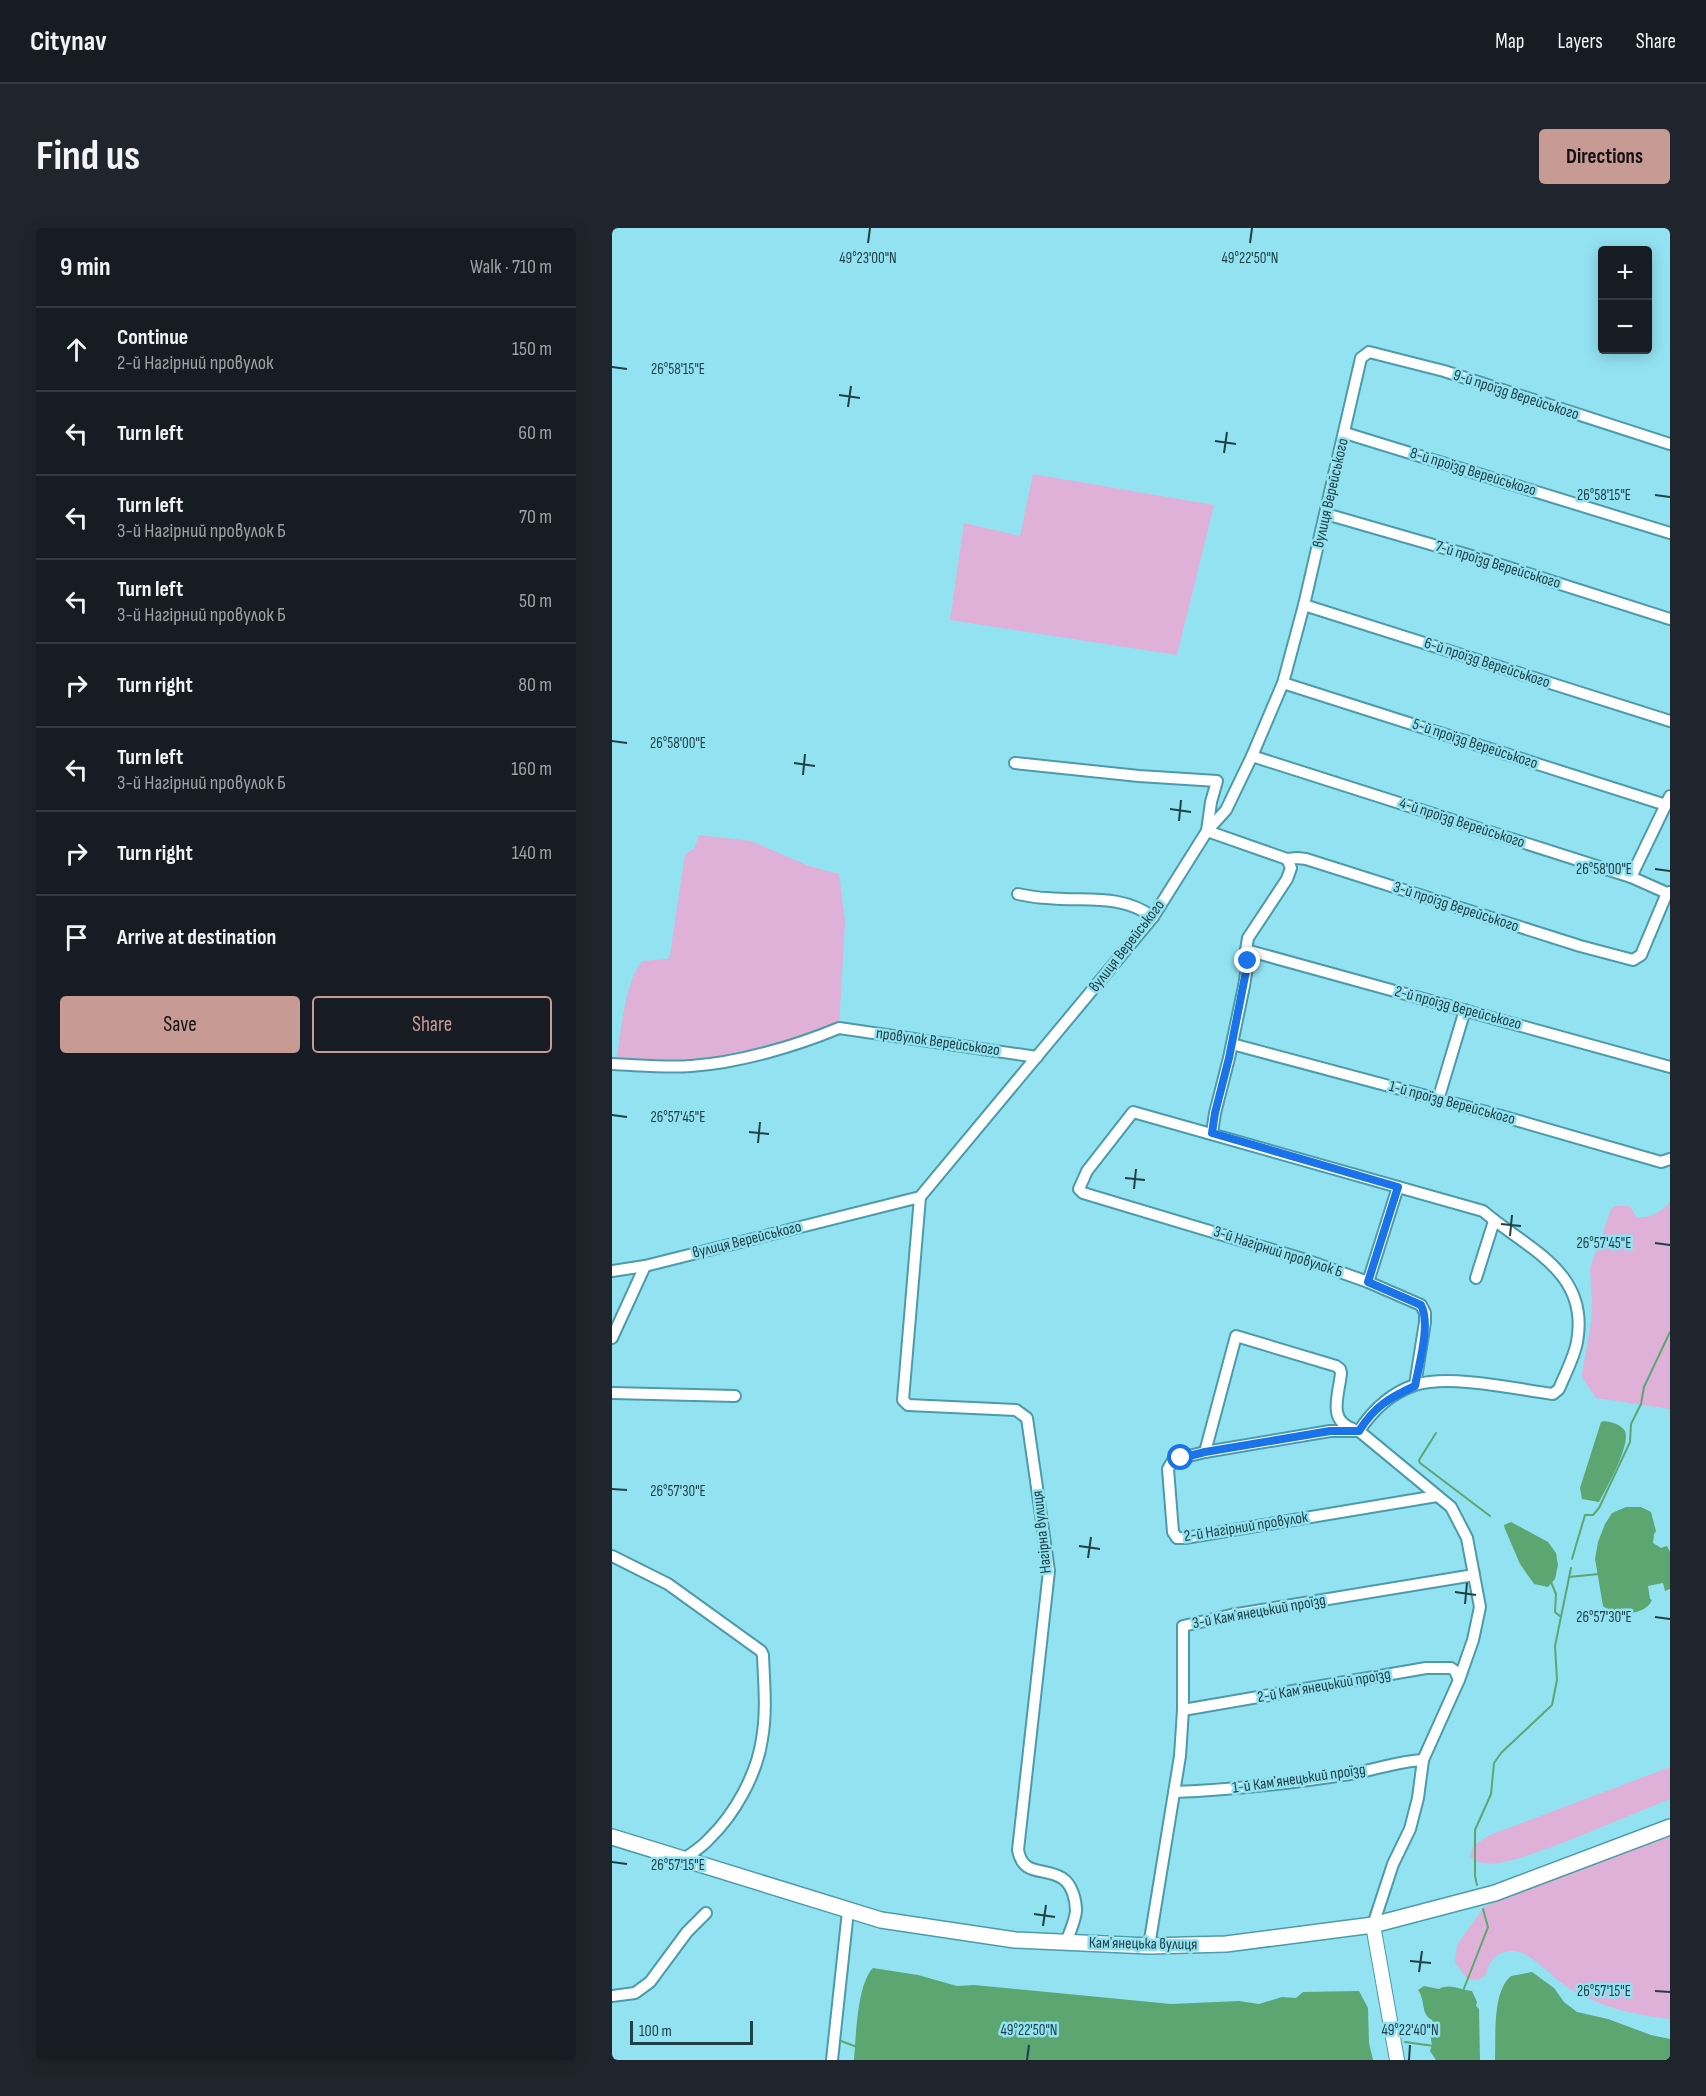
<!DOCTYPE html>
<html lang="en">
<head>
<meta charset="utf-8">
<style>
  :root { --surface:#171b24; --page:#20242c; --text:#f1f3f6; --muted:#9ea1a6; --line:#363941; --accent:#c89a94 }
  body { margin:0; font-family:"Sofia Sans Condensed",sans-serif; background:var(--page); color:var(--text) }
  .controls { position:absolute; right:18px; top:18px; display:grid; overflow:hidden; border-radius:6px; box-shadow:0 3px 15px #0003 }
  .controls button { width:54px; height:54px; display:grid; place-items:center; padding:0; border:0; border-bottom:2px solid var(--line); background:var(--surface); color:var(--text); font:30px sans-serif }
  .scale { position:absolute; left:18px; bottom:15px; width:123px; box-sizing:border-box; padding-left:6px; border:3px solid #1f4046; border-top:0; font-size:16px; line-height:21px; white-space:nowrap; color:#1f4046; -webkit-text-stroke:4px #93e2f2; paint-order:stroke }
  .stop { position:absolute; width:18px; height:18px; margin:-14px; border:4px solid #1a73e8; border-radius:50%; background:#fff }
  .stop.end { background:#1a73e8; border-color:#fff; box-shadow:0 2px 6px #0008 }
  .list { margin:0; padding:0; list-style:none }
  h2 { display:flex; justify-content:space-between; align-items:center; height:78px; margin:0; padding:0 24px; font-size:26px }
  h2 small { font-size:20px; font-weight:400; color:var(--muted) }
  .list li { display:grid; grid-template-columns:39px 1fr auto; gap:18px; align-items:center; box-sizing:border-box; height:84px; padding:0 24px; border-top:2px solid var(--line) }
  .list b { display:block; font-size:22px; white-space:nowrap }
  .list p { margin:0; font-size:20px; white-space:nowrap; color:var(--muted) }
  .list em { font-size:20px; font-style:normal; color:var(--muted) }
  .actions { display:flex; gap:12px; padding:18px 24px }
  .actions a { flex:1; padding:14px 0; border:2px solid var(--accent); border-radius:6px; text-align:center; font-size:21px; color:var(--accent) }
  .actions .main { background:var(--accent); color:#111 }
  .icon { flex:none; width:33px; height:33px; fill:none; stroke:currentColor; stroke-width:2; stroke-linecap:round; stroke-linejoin:round }
  .map { position:relative; flex:none; width:1058px; height:1832px; overflow:hidden; border-radius:6px }
  header { display:flex; align-items:center; gap:36px; box-sizing:border-box; height:84px; padding:0 30px; background:var(--surface); border-bottom:2px solid var(--line) }
  header strong { font-size:28px }
  nav { display:flex; gap:33px; margin-inline-start:auto; font-size:21px }
  .intro { display:flex; align-items:center; justify-content:space-between; box-sizing:border-box; height:144px; padding:0 36px }
  h1 { margin:0; font-size:42px }
  .button { padding:15px 27px; border-radius:6px; background:var(--accent); color:#111; font-size:21px; font-weight:700 }
  main { display:flex; gap:36px; padding:0 36px }
  aside { flex:1; background:var(--surface); border-radius:6px; box-shadow:0 3px 15px #0003 }
  .map>svg:first-child { display:block }
</style>
</head>
<body>
<header>
<strong>Citynav</strong>
<nav><a>Map</a><a>Layers</a><a>Share</a></nav>
</header>
<div class="intro"><h1>Find us</h1><a class="button">Directions</a></div>
<main>
<aside>
<h2>9 min<small>Walk · 710 m</small></h2>
<ul class="list">
<li><svg class="icon" aria-label="ahead" viewBox="0 0 24 24"><path d="M12 20V5M6 11l6-6 6 6"/></svg><div><b>Continue</b><p>2-й Нагірний провулок</p></div><em>150 m</em></li>
<li><svg class="icon" aria-label="left" viewBox="0 0 24 24"><path d="M17 20v-9H6M10 6l-5 5 5 5"/></svg><div><b>Turn left</b></div><em>60 m</em></li>
<li><svg class="icon" aria-label="left" viewBox="0 0 24 24"><path d="M17 20v-9H6M10 6l-5 5 5 5"/></svg><div><b>Turn left</b><p>3-й Нагірний провулок Б</p></div><em>70 m</em></li>
<li><svg class="icon" aria-label="left" viewBox="0 0 24 24"><path d="M17 20v-9H6M10 6l-5 5 5 5"/></svg><div><b>Turn left</b><p>3-й Нагірний провулок Б</p></div><em>50 m</em></li>
<li><svg class="icon" aria-label="right" viewBox="0 0 24 24"><path d="M7 20v-9h11M14 6l5 5-5 5"/></svg><div><b>Turn right</b></div><em>80 m</em></li>
<li><svg class="icon" aria-label="left" viewBox="0 0 24 24"><path d="M17 20v-9H6M10 6l-5 5 5 5"/></svg><div><b>Turn left</b><p>3-й Нагірний провулок Б</p></div><em>160 m</em></li>
<li><svg class="icon" aria-label="right" viewBox="0 0 24 24"><path d="M7 20v-9h11M14 6l5 5-5 5"/></svg><div><b>Turn right</b></div><em>140 m</em></li>
<li><svg class="icon" aria-label="arrive" viewBox="0 0 24 24"><path d="M6 21V4h12l-3 4 3 4H6"/></svg><div><b>Arrive at destination</b></div></li>
</ul>
<div class="actions"><a class="main">Save</a><a>Share</a></div>
</aside>
<div class="map">
<svg width="1058" height="1832" viewBox="0 0 1058 1832">
  <rect width="100%" height="100%" fill="#93e2f2"/>
  <g fill="#dfb0d8">
    <polygon points="421,246 602,277 565,427 338,392 352,295 408,308"/>
    <path d="M 87,607 L 139,613 L 197,638 L 227,646 L 233,694 L 227,800 L 123,832 L 4,836 C 8,810 13,750 31,733 L 56,731 L 58,727 L 73,626 L 82,621 Z"/>
    <path d="M 1058,974 L 1058,1181 L 984,1170 L 971,1151 L 970,1146 L 979,1095 L 980,1074 L 978,1040 L 999,981 L 1003,978 L 1018,978 L 1024,989 C 1037,991 1049,984 1058,974 Z"/>
    <polygon points="1058,1539 1058,1571 948,1616 905,1631 882,1636 865,1634 858,1628 861,1618 878,1607"/>
    <path d="M 1058,1609 L 1058,1791 C 1023,1787 991,1780 960,1762 C 944,1754 919,1724 903,1723 C 886,1722 877,1732 874,1747 L 866,1752 L 855,1751 L 843,1734 L 845,1717 L 872,1679 L 936,1651 Z"/>
  </g>
  <g fill="#5ca671">
    <path d="M 992,1193 C 999,1194 1009,1196 1013,1203 C 1019,1217 994,1261 987,1274 L 970,1271 L 968,1260 L 989,1194 Z"/>
    <path d="M 1014,1279 L 1029,1279 L 1039,1284 L 1044,1303 L 1042,1306 L 1041,1315 L 1049,1320 L 1055,1318 L 1058,1324 L 1058,1361 L 1053,1363 L 1051,1355 L 1036,1358 L 1038,1371 L 1040,1372 C 1033,1388 1004,1389 991,1378 L 983,1331 L 986,1314 L 993,1296 L 1000,1285 Z"/>
    <polygon points="899,1294 936,1314 944,1325 946,1337 943,1351 936,1359 922,1356 908,1336 893,1301 892,1297"/>
    <path d="M 261,1740 L 306,1747 L 345,1758 L 362,1757 L 559,1776 L 627,1773 L 647,1776 L 670,1769 L 684,1770 L 691,1764 L 747,1763 L 756,1780 L 757,1815 L 761,1832 L 242,1832 C 244,1809 245,1756 261,1740 Z"/>
    <path d="M 920,1744 L 942,1760 L 952,1774 L 965,1784 L 996,1791 L 1039,1807 L 1058,1811 L 1058,1832 L 883,1832 C 884,1808 880,1764 899,1748 Z"/>
    <path d="M 812,1758 L 827,1761 C 838,1755 848,1762 860,1763 L 865,1774 L 864,1778 L 867,1781 L 868,1832 L 824,1832 L 818,1823 L 820,1817 L 818,1806 L 823,1804 L 820,1792 C 808,1786 814,1773 806,1762 Z"/>
  </g>
  <g fill="none" stroke-linecap="round" stroke-linejoin="round">
    <g stroke="#5ca671" stroke-width="2">
      <polyline points="824,1205 807,1232 808,1235 878,1288"/>
      <polyline points="960,1331 973,1287 981,1287 987,1280 1018,1214 1019,1196 1029,1176 1032,1159 1058,1104"/>
      <polyline points="957,1349 987,1346"/>
      <polyline points="939,1354 944,1366 943,1384 949,1389"/>
      <polyline points="865,1657 863,1648 863,1602 879,1566 882,1535 889,1525 940,1477 945,1452 943,1418 959,1340"/>
      <polyline points="851,1763 876,1699 871,1681"/>
      <polyline points="229,1813 245,1819"/>
      <polyline points="793,1814 822,1818"/>
    </g>
    <defs>
      <g id="street">
        <polyline points="733,205 1058,305"/>
        <polyline points="714,286 870,331 1058,391"/>
        <polyline points="692,377 1058,493"/>
        <polyline points="671,455 1054,577"/>
        <polyline points="640,528 1019,649 1055,665 1058,664"/>
        <polyline points="403,535 527,548 605,553 599,574 595,603 675,631 685,630 694,631 968,718 1021,732 1029,727 1055,665"/>
        <polyline points="1019,649 1058,568"/>
        <path d="M 406,666 C 416,668 425,670 435,670 C 473,674 508,665 541,689"/>
        <polyline points="634,722 1058,839"/>
        <polyline points="620,816 893,889 1049,934 1058,931"/>
        <path d="M 0,836 C 26,837 53,840 79,838 C 126,835 184,818 227,800 L 425,829"/>
        <polyline points="826,872 853,782"/>
        <polyline points="600,905 603,885 617,830 632,758 636,733 634,722 636,710 675,651 679,640 675,631"/>
        <path d="M 308,969 L 291,1172 L 296,1177 L 404,1182 L 415,1190 L 437,1343 L 406,1622 C 411,1649 432,1639 450,1650 C 460,1656 464,1672 464,1683 C 463,1694 457,1705 454,1715"/>
        <polyline points="0,1043 33,1038 308,969 541,689 595,603 614,582 640,528 671,455 692,377 749,130 757,124 832,143 1058,216"/>
        <polyline points="864,1050 882,993"/>
        <polyline points="756,1054 786,959"/>
        <polyline points="0,1110 33,1038"/>
        <polyline points="0,1165 123,1168"/>
        <polyline points="747,1203 718,1203 593,1224 569,1230 560,1234 556,1241 561,1304 565,1310 573,1310 825,1268"/>
        <path d="M 593,1224 L 624,1108 L 724,1138 L 728,1141 L 729,1145 C 727,1167 715,1192 741,1201"/>
        <path d="M 0,1328 L 56,1356 L 149,1423 L 151,1427 C 152,1455 155,1483 150,1511 C 145,1546 123,1586 97,1611 C 90,1619 80,1625 72,1631"/>
        <polyline points="571,1482 814,1440 839,1440 843,1443 847,1452"/>
        <path d="M 562,1564 C 622,1562 680,1555 738,1546 C 763,1542 786,1533 811,1532"/>
        <path d="M 761,1697 L 781,1636 L 798,1601 L 806,1570 L 811,1532 L 847,1452 L 861,1412 L 868,1379 L 855,1310 L 839,1279 L 747,1203 C 760,1183 779,1165 803,1157 C 839,1146 903,1161 941,1166 L 947,1161 C 953,1146 962,1130 965,1114 C 978,1043 915,1021 871,983 L 521,884 L 475,943 L 467,961 L 471,965 L 694,1032 L 756,1054 L 809,1077 L 813,1085 L 813,1094 L 803,1157"/>
        <polyline points="537,1718 568,1528 571,1482 571,1398 619,1387 862,1347"/>
        <polyline points="0,1768 23,1765 38,1754 75,1704 94,1685"/>
        <polyline points="220,1832 236,1683"/>
      </g>
      <polyline id="secondary" points="761,1697 785,1832"/>
      <polyline id="primary" points="0,1609 269,1692 403,1712 537,1718 614,1716 761,1697 883,1665 1058,1599"/>
    </defs>
    <use href="#street" stroke="#4c9baa" stroke-width="14"/>
    <use href="#secondary" stroke="#4c9baa" stroke-width="16"/>
    <use href="#primary" stroke="#4c9baa" stroke-width="18"/>
    <use href="#street" stroke="#fff" stroke-width="10"/>
    <use href="#secondary" stroke="#fff" stroke-width="14"/>
    <use href="#primary" stroke="#fff" stroke-width="15"/>
  </g>
  <g fill="none" stroke-linecap="round" stroke-linejoin="round">
    <path stroke="#1a73e8" stroke-width="8" d="M 569,1230 L 593,1224 L 718,1203 L 747,1203 C 763,1178 777,1170 803,1158 C 807,1136 819,1096 809,1077 L 756,1054 L 786,959 L 600,905 L 603,885 L 617,830 L 636,733"/>
  </g>
  <path fill="none" stroke="#1f4046" stroke-width="2" d="M 256,15 L 258,0M 638,15 L 640,0M 0,139 L 15,141M 227,167 L 248,170M 236,179 L 239,158M 603,213 L 624,216M 612,225 L 615,204M 1043,267 L 1058,269M 0,513 L 15,515M 182,535 L 203,538M 191,547 L 193,526M 558,581 L 579,584M 567,593 L 569,572M 1043,641 L 1058,643M 0,887 L 15,889M 137,904 L 157,906M 146,915 L 148,894M 513,950 L 533,952M 522,961 L 524,941M 889,996 L 909,998M 898,1008 L 900,987M 1043,1015 L 1058,1017M 0,1261 L 15,1262M 467,1318 L 488,1321M 476,1330 L 479,1309M 843,1364 L 864,1367M 853,1376 L 855,1355M 1043,1389 L 1058,1391M 0,1634 L 15,1636M 422,1686 L 443,1689M 431,1698 L 434,1677M 798,1733 L 819,1735M 807,1744 L 810,1723M 1043,1763 L 1058,1764M 415,1832 L 417,1817M 797,1832 L 798,1817"/>
  <g text-anchor="middle" dominant-baseline="central" stroke-width="5" stroke-linejoin="round" paint-order="stroke">
    <g font-size="16" fill="#1f4046" stroke="#93e2f2">
      <text transform="translate(904 167) rotate(18)">9-й проїзд Верейського</text>
      <text transform="translate(861 244) rotate(17)">8-й проїзд Верейського</text>
      <text transform="translate(719 265) rotate(-77)">вулиця Верейського</text>
      <text transform="translate(886 337) rotate(17)">7-й проїзд Верейського</text>
      <text transform="translate(875 435) rotate(18)">6-й проїзд Верейського</text>
      <text transform="translate(863 516) rotate(18)">5-й проїзд Верейського</text>
      <text transform="translate(850 595) rotate(18)">4-й проїзд Верейського</text>
      <text transform="translate(844 679) rotate(18)">3-й проїзд Верейського</text>
      <text transform="translate(515 718) rotate(-52)">вулиця Верейського</text>
      <text transform="translate(846 780) rotate(15)">2-й проїзд Верейського</text>
      <text transform="translate(326 814) rotate(8)">провулок Верейського</text>
      <text transform="translate(840 875) rotate(15)">1-й проїзд Верейського</text>
      <text transform="translate(135 1012) rotate(-14)">вулиця Верейського</text>
      <text transform="translate(666 1024) rotate(18)">3-й Нагірний провулок Б</text>
      <text transform="translate(634 1299) rotate(-9)">2-й Нагірний провулок</text>
      <text transform="translate(430 1304) rotate(-96)">Нагірна вулиця</text>
      <text transform="translate(647 1384) rotate(-10)">3-й Камʼянецький проїзд</text>
      <text transform="translate(712 1458) rotate(-10)">2-й Камʼянецький проїзд</text>
      <text transform="translate(687 1551) rotate(-8)">1-й Камʼянецький проїзд</text>
      <text transform="translate(531 1716) rotate(1)">Камʼянецька вулиця</text>
    </g>
  </g>
  <g font-size="15" text-anchor="middle" fill="#1f4046" stroke="#93e2f2" stroke-width="5" stroke-linejoin="round" paint-order="stroke">
    <text x="256" y="35">49°23'00"N</text>
    <text x="638" y="35">49°22'50"N</text>
    <text x="66" y="146">26°58'15"E</text>
    <text x="992" y="272">26°58'15"E</text>
    <text x="66" y="520">26°58'00"E</text>
    <text x="992" y="646">26°58'00"E</text>
    <text x="66" y="894">26°57'45"E</text>
    <text x="992" y="1020">26°57'45"E</text>
    <text x="66" y="1268">26°57'30"E</text>
    <text x="992" y="1394">26°57'30"E</text>
    <text x="66" y="1642">26°57'15"E</text>
    <text x="992" y="1768">26°57'15"E</text>
    <text x="417" y="1807">49°22'50"N</text>
    <text x="798" y="1807">49°22'40"N</text>
  </g>
</svg>
<div class="controls">
<button>+</button>
<button>−</button>
</div>
<div class="scale">100 m</div>
<div class="stop" style="left:569px;top:1230px"></div>
<div class="stop end" style="left:636px;top:733px"></div>
</div>
</main>
</body>
</html>
